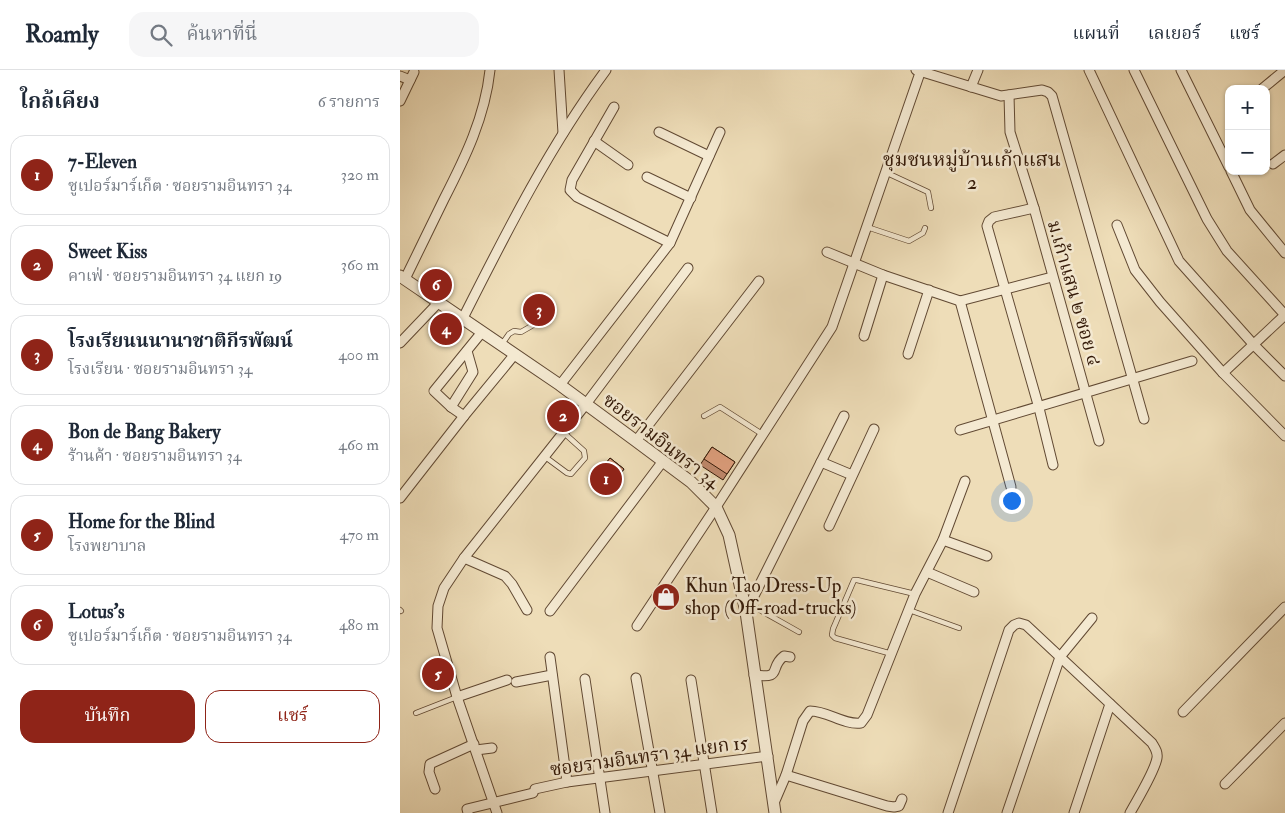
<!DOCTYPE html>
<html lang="th">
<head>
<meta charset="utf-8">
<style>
  :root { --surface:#fff; --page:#f6f6f7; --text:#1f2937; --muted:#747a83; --line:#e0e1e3; --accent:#8f2418 }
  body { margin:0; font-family:"IM FELL Double Pica","Noto Serif Thai",serif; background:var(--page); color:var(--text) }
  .controls { position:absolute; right:15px; top:15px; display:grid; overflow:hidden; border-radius:10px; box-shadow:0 1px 4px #0004 }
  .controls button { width:45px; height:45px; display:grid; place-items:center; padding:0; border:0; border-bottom:1px solid var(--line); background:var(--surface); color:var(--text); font:25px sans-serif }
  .you { position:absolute; left:611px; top:430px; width:18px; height:18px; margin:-12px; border:4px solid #fff; border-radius:50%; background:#1a73e8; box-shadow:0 0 0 8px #1a73e833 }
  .badge { display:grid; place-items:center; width:32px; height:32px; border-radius:50%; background:var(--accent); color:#fff; font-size:16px; font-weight:700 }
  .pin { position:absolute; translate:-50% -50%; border:2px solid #fff; box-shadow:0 1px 5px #0006 }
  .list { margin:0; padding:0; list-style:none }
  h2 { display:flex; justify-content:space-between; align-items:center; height:65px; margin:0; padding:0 20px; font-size:21px }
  h2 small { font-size:16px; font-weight:400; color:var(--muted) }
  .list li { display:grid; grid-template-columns:32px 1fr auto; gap:15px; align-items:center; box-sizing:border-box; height:80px; margin:0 10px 10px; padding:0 10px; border:1px solid var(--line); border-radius:15px }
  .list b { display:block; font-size:19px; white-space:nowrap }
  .list p { margin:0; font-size:16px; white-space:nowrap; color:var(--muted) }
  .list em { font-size:16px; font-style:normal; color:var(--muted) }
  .actions { display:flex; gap:10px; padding:15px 20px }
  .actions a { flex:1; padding:11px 0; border:1px solid var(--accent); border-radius:15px; text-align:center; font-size:18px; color:var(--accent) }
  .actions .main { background:var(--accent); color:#fff }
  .icon { flex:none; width:28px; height:28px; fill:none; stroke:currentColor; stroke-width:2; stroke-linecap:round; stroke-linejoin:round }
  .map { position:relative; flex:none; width:885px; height:743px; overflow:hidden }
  header { display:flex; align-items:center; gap:30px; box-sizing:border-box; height:70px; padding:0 25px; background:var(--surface); border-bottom:1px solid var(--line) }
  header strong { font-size:24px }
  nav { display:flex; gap:28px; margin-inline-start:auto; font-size:18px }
  .search { width:350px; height:45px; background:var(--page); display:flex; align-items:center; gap:12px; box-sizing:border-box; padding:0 18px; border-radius:15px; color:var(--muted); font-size:19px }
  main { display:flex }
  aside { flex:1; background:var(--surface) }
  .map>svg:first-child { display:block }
</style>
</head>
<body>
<header>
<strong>Roamly</strong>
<div class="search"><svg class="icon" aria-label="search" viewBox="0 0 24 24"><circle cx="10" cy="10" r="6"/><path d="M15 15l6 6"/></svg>ค้นหาที่นี่</div>
<nav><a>แผนที่</a><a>เลเยอร์</a><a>แชร์</a></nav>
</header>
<main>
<aside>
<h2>ใกล้เคียง<small>6 รายการ</small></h2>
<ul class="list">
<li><span class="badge">1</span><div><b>7-Eleven</b><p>ซูเปอร์มาร์เก็ต · ซอยรามอินทรา 34</p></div><em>320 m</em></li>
<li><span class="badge">2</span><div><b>Sweet Kiss</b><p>คาเฟ่ · ซอยรามอินทรา 34 แยก 19</p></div><em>360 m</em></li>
<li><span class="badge">3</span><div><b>โรงเรียนนนานาชาติกีรพัฒน์</b><p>โรงเรียน · ซอยรามอินทรา 34</p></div><em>400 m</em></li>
<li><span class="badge">4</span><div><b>Bon de Bang Bakery</b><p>ร้านค้า · ซอยรามอินทรา 34</p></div><em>460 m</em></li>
<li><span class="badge">5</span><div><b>Home for the Blind</b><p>โรงพยาบาล</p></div><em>470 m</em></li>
<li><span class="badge">6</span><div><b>Lotus's</b><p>ซูเปอร์มาร์เก็ต · ซอยรามอินทรา 34</p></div><em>480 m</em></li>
</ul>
<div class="actions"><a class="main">บันทึก</a><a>แชร์</a></div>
</aside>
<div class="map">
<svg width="885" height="743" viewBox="0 0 885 743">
  <rect width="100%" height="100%" fill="#eeddb8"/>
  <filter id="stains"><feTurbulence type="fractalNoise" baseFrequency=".004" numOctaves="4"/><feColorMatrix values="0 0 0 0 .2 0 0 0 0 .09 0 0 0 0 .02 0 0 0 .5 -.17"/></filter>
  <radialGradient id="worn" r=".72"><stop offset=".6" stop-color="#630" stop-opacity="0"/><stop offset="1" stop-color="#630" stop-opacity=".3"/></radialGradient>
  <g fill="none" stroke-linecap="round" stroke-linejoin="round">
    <defs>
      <g id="service">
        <polyline points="485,102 528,122 531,138"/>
        <polyline points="467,157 509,171 523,163 525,158"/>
        <polyline points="102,274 109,264 114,261 121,262 135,254"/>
        <polyline points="304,346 320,337 362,364"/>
        <polyline points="144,386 167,403 171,404 185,388 184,381 163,362"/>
        <polyline points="351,535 399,562"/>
        <polyline points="0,540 1,541"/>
        <polyline points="509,540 559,558"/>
        <polyline points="492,584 435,568 432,565 433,559 454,510 457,510 515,524"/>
        <polyline points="16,643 57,627"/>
      </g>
      <g id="minor">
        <polyline points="159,0 163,63"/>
        <polyline points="516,0 601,26 642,20 648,22 652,26 744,349"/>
        <polyline points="689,0 779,191 854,275 885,306"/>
        <polyline points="734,0 807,149 827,181 885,245"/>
        <polyline points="781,0 829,97"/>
        <polyline points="0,6 10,10"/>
        <polyline points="571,17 578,0"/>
        <polyline points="862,19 885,0"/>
        <polyline points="609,25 610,62 634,138 699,371"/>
        <polyline points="0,31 14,2"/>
        <polyline points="214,37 172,110 170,120 177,127 270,173"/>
        <polyline points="259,62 309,86"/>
        <polyline points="194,71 228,95"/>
        <polyline points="873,94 885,85"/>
        <polyline points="831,101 850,140 885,183"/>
        <polyline points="247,107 291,128"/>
        <polyline points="634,138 594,147 589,151 587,156 639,338 653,395"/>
        <polyline points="717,155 735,200 760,232 823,303 885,366"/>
        <polyline points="427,182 483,205 560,231 652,207"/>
        <path d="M 5,209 C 18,182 31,156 44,129 C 65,88 85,47 90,0"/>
        <polyline points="560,231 611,417"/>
        <path d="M 63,248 C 106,163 149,77 206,0"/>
        <polyline points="464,266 483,205"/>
        <polyline points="0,273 39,232"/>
        <polyline points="508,284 529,220"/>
        <polyline points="823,303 885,245"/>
        <polyline points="160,315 270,173 320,62"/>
        <polyline points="51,337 73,302 67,281"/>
        <polyline points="64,346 51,337 34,321 82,262"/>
        <polyline points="560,360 792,291"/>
        <polyline points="236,371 359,211"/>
        <polyline points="421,392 452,405"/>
        <polyline points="0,428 64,346 115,284"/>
        <polyline points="429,456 474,359"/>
        <polyline points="543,470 587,486"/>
        <polyline points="64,488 105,506 112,514 127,540"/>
        <polyline points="527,502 574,522"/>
        <polyline points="150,541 263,391"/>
        <polyline points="346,542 444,346"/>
        <polyline points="237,556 316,437 432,257 521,0"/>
        <polyline points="150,587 167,712"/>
        <path d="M 354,605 C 384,609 368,598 384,586 L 390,587"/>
        <polyline points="236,608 260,743"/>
        <polyline points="185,609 205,743"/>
        <polyline points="291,610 312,743"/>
        <polyline points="116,612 152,605"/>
        <polyline points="57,627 107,610"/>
        <polyline points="783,642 885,537"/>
        <polyline points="76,680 92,678"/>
        <polyline points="386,705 487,736 494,737 499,736 502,729"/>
        <polyline points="825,714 885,653"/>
        <polyline points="35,719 29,702 30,694 74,674"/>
        <polyline points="135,719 167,712 368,686"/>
        <path d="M 374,733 L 386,705 L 403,651 L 410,641 C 428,641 443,655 461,653 L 467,645 L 515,524 L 543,470 L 565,411"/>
        <polyline points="68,743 67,739 133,723"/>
        <polyline points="97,743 57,627 37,558 38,536 44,518 64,488 186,334 288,198"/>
        <path d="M 548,743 L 609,560 L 614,555 L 619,553 L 626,555 L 752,673 C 755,678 758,682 757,688 C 755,701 737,730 730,743"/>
        <polyline points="607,743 660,587 692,548"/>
        <polyline points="674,743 710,634"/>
      </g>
      <polyline id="tertiary" points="0,206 160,315 236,371 291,412 316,437 329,465 346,542 375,743"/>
    </defs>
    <use href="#service" stroke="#614933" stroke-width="6"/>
    <use href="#minor" stroke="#614933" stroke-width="11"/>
    <use href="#tertiary" stroke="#614933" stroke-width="13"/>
    <use href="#service" stroke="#f4e9d1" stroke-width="4.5"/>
    <use href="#minor" stroke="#f4e9d1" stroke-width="9"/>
    <use href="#tertiary" stroke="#f4e9d1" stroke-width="11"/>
  </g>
  <g fill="#c48c70" stroke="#321807">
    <polygon points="312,377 335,392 323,410 300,395"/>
    <polygon points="210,388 224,399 207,422 192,412"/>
  </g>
  <g fill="#e4a382" stroke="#321807">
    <polygon points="312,377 335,392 327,404 304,389"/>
    <polygon points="210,388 224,399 211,417 196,406"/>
  </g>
  <defs>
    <symbol id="shop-disc" viewBox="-11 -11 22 22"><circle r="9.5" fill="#8f2418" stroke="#f4e9d1"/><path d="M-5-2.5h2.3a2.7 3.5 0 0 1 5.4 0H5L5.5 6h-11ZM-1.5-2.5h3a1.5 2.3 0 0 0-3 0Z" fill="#fff"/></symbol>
  </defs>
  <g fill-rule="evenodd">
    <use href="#shop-disc" x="250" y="511" width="32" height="32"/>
  </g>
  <g text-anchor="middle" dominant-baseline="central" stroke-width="5" stroke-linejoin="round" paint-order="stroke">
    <g font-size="19" fill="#321807" stroke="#f4e9d1">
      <text transform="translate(674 223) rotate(74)">ม.เก้าแสน ๒ ซอย ๔</text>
      <text transform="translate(261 371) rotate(38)">ซอยรามอินทรา 34</text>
      <text transform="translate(249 686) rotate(-8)">ซอยรามอินทรา 34 แยก 15</text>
    </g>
    <g font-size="19" fill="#321807" stroke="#f4e9d1" text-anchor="start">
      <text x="285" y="516">Khun Tao Dress-Up<tspan x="285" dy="22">shop (Off-road-trucks)</tspan></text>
    </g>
    <g font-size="20" fill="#321807" stroke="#f4e9d1">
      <text x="572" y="89">ชุมชนหมู่บ้านเก้าแสน<tspan x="572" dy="23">2</tspan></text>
    </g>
  </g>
  <rect width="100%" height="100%" filter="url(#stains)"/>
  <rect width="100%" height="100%" fill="url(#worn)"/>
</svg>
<div class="controls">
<button>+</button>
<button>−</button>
</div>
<div class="you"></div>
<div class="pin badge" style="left:206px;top:409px">1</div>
<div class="pin badge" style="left:163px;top:346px">2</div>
<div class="pin badge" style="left:139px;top:240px">3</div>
<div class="pin badge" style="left:46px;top:259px">4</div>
<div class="pin badge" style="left:38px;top:604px">5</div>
<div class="pin badge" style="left:36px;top:215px">6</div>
</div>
</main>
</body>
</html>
